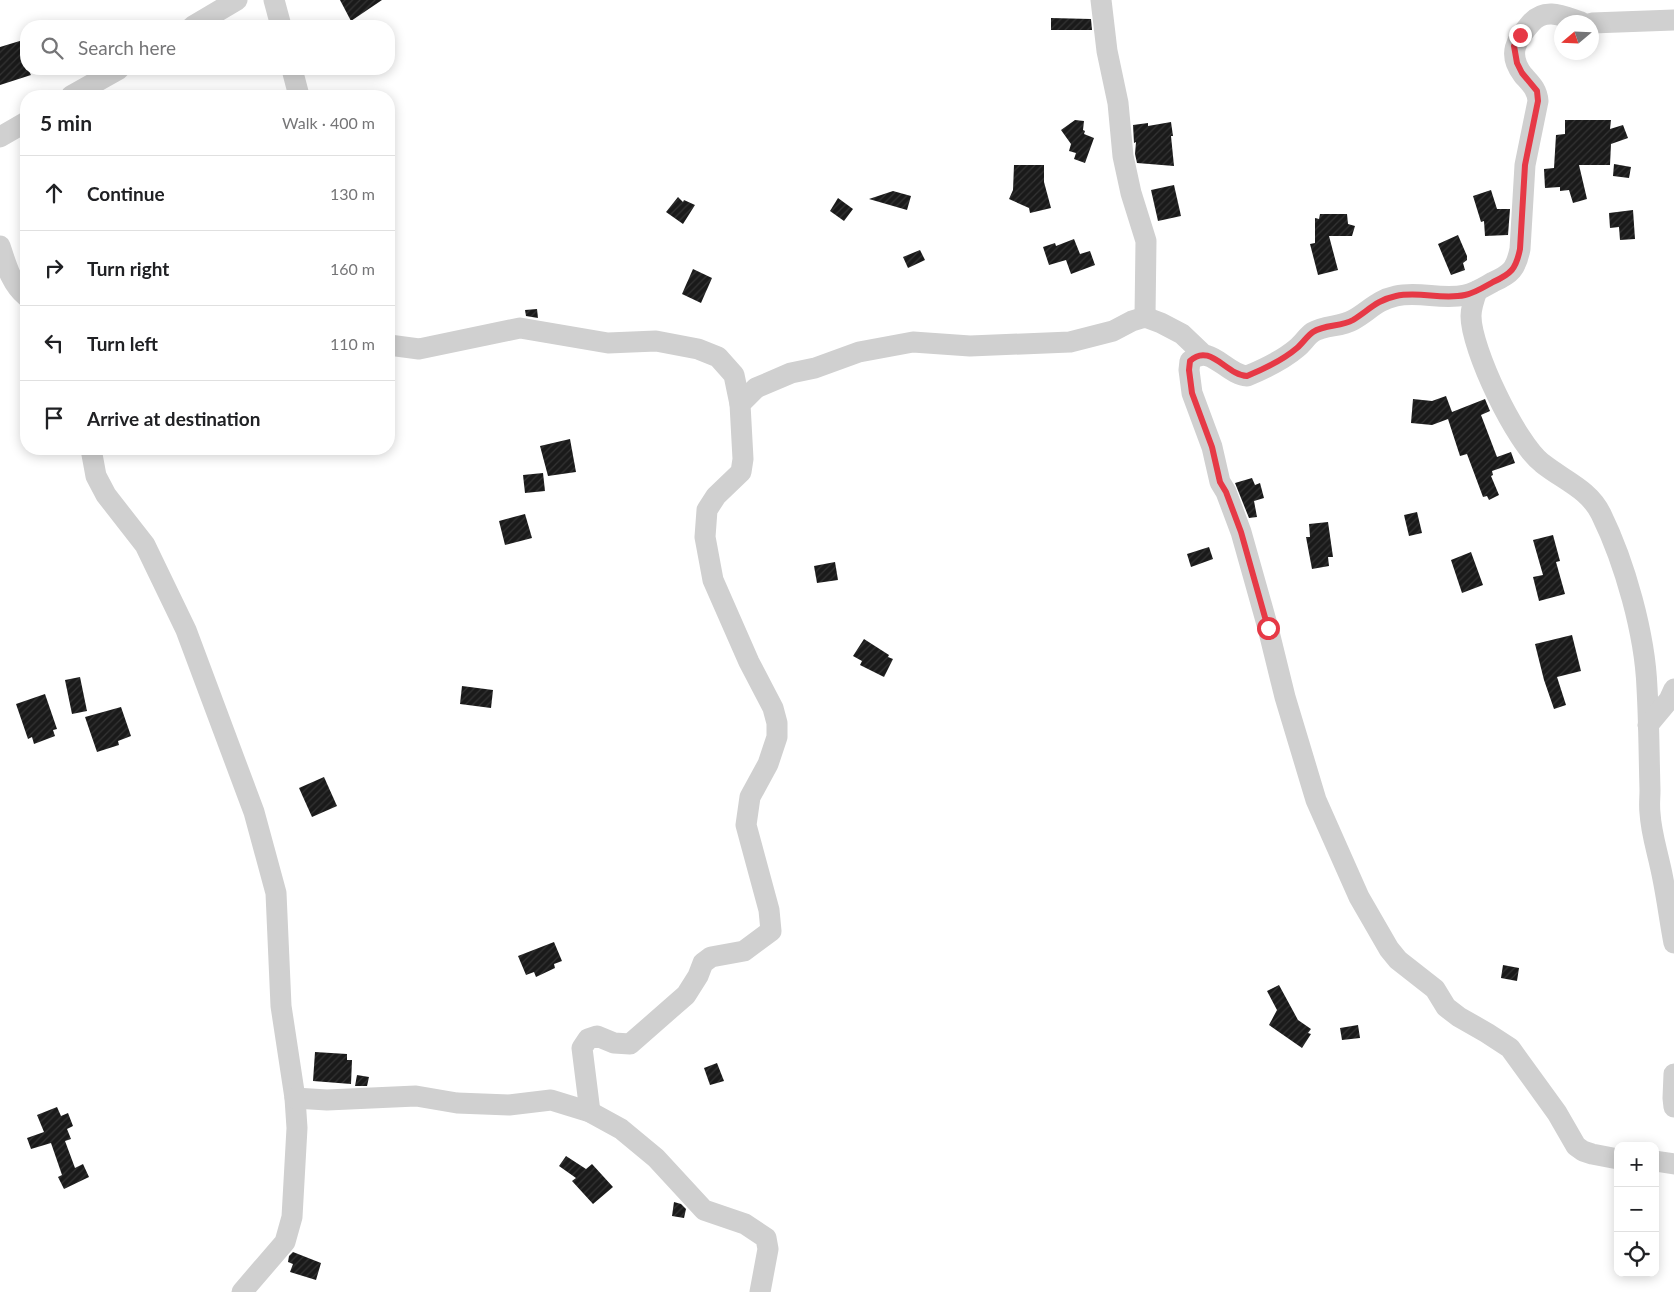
<!DOCTYPE html>
<html lang="en">
<head>
<meta charset="utf-8">
<style>
  :root { --surface:#fff; --page:#f2f2f2; --text:#202124; --muted:#757577; --line:#e0e0e0 }
  body { margin:0; font-family:Lato,sans-serif; background:var(--page); color:var(--text) }
  .controls { position:absolute; right:15px; bottom:15px; display:grid; overflow:hidden; border-radius:10px; box-shadow:0 2px 12px #0003 }
  .controls button { width:45px; height:45px; display:grid; place-items:center; padding:0; border:0; border-bottom:1px solid var(--line); background:var(--surface); color:var(--text); font:25px sans-serif }
  .compass { position:absolute; left:1554px; top:15px; width:45px; height:45px; border-radius:50%; background:var(--surface); box-shadow:0 2px 12px #0003; rotate:251deg }
  .stop { position:absolute; width:15px; height:15px; margin:-11px; border:4px solid #e63946; border-radius:50%; background:#fff }
  .stop.end { background:#e63946; border-color:#fff; box-shadow:0 1px 5px #0008 }
  .list { margin:0; padding:0; list-style:none }
  h2 { display:flex; justify-content:space-between; align-items:center; height:65px; margin:0; padding:0 20px; font-size:21px }
  h2 small { font-size:16px; font-weight:400; color:var(--muted) }
  .list li { display:grid; grid-template-columns:32px 1fr auto; gap:15px; align-items:center; box-sizing:border-box; height:75px; padding:0 20px; border-top:1px solid var(--line) }
  .list b { display:block; font-size:19px; white-space:nowrap }
  .list em { font-size:16px; font-style:normal; color:var(--muted) }
  .icon { flex:none; width:28px; height:28px; fill:none; stroke:currentColor; stroke-width:2; stroke-linecap:round; stroke-linejoin:round }
  .map { position:relative; flex:none; width:1674px; height:1292px; overflow:hidden }
  .search { position:absolute; background:var(--surface); box-shadow:0 2px 12px #0003; left:20px; top:20px; width:375px; height:55px; display:flex; align-items:center; gap:12px; box-sizing:border-box; padding:0 18px; border-radius:20px; color:var(--muted); font-size:19px }
  .panel { position:absolute; background:var(--surface); box-shadow:0 2px 12px #0003; left:20px; top:90px; width:375px; height:365px; border-radius:20px }
  .map>svg:first-child { display:block }
</style>
</head>
<body>
<div class="map">
<svg width="1674" height="1292" viewBox="0 0 1674 1292">
  <defs>
    <pattern id="building-hatch" width="6" height="6" patternUnits="userSpaceOnUse" patternTransform="scale(1.25)"><rect width="6" height="6" fill="#1a1a1a"/><path d="M-1 1l2-2M0 6l6-6M5 7l2-2" fill="none" stroke="#333"/></pattern>
  </defs>
  <rect width="100%" height="100%" fill="#fff"/>
  <g fill="url(#building-hatch)">
    <polygon points="340,0 382,0 351,21"/>
    <polygon points="1051,18 1091,19 1092,30 1051,30"/>
    <polygon points="23,40 26,51 26,69 28,69 31,75 0,85 0,47"/>
    <polygon points="1075,120 1084,121 1083,130 1085,131 1084,134 1094,138 1085,163 1074,159 1076,153 1069,151 1071,144 1061,130"/>
    <polygon points="1565,120 1611,120 1610,129 1623,125 1628,138 1611,144 1610,165 1579,165 1587,199 1573,203 1569,190 1560,191 1560,187 1545,188 1544,169 1554,168 1556,135 1565,134"/>
    <polygon points="1171,122 1173,136 1171,136 1174,166 1137,163 1135,154 1136,142 1134,143 1133,125 1148,123 1148,126"/>
    <polygon points="1614,164 1631,167 1629,178 1613,176"/>
    <polygon points="1014,165 1044,165 1044,182 1051,208 1030,213 1029,208 1009,199 1013,190"/>
    <polygon points="1174,185 1181,216 1158,221 1151,190"/>
    <polygon points="1491,190 1497,209 1510,209 1508,235 1485,236 1484,221 1481,222 1473,196"/>
    <polygon points="893,191 911,196 907,210 869,199"/>
    <polygon points="678,197 683,202 684,200 695,205 683,224 666,212"/>
    <polygon points="838,198 853,209 844,221 830,211"/>
    <polygon points="1633,210 1635,239 1620,240 1619,227 1610,228 1609,213"/>
    <polygon points="1320,214 1347,214 1348,224 1355,226 1352,236 1329,236 1338,270 1318,275 1310,244 1315,243 1315,218 1319,219"/>
    <polygon points="1458,235 1467,256 1467,260 1463,263 1465,270 1451,275 1438,244"/>
    <polygon points="1074,239 1080,254 1090,251 1095,265 1071,274 1066,260 1049,265 1043,247 1055,243 1056,246"/>
    <polygon points="920,250 925,260 908,268 903,257"/>
    <polygon points="693,269 712,278 701,303 682,294"/>
    <polygon points="537,309 538,318 526,316 525,310"/>
    <polygon points="1446,396 1452,412 1485,399 1490,411 1481,415 1497,457 1511,452 1515,463 1492,471 1493,475 1491,476 1499,495 1489,500 1487,496 1483,497 1467,454 1460,456 1448,419 1432,425 1411,423 1413,399 1432,401"/>
    <polygon points="570,439 576,472 548,476 540,446"/>
    <polygon points="543,473 545,491 525,493 523,475"/>
    <polygon points="1252,478 1255,485 1260,483 1264,498 1254,501 1257,517 1249,518 1235,483"/>
    <polygon points="1417,512 1422,533 1409,536 1404,515"/>
    <polygon points="525,514 532,538 505,545 499,521"/>
    <polygon points="1328,522 1333,557 1328,557 1329,566 1312,569 1306,537 1310,537 1309,524"/>
    <polygon points="1553,535 1560,561 1556,562 1565,594 1539,601 1533,577 1543,575 1533,540"/>
    <polygon points="1209,547 1213,559 1191,567 1187,554"/>
    <polygon points="1471,552 1483,585 1462,593 1451,560"/>
    <polygon points="835,562 838,580 817,583 814,566"/>
    <polygon points="1572,635 1581,671 1557,677 1566,705 1554,709 1544,680 1535,644"/>
    <polygon points="864,639 889,655 888,657 893,659 884,677 860,665 862,661 853,656"/>
    <polygon points="80,677 87,711 72,714 65,680"/>
    <polygon points="462,686 493,690 491,708 460,704"/>
    <polygon points="45,694 57,729 53,730 55,736 34,744 32,737 28,739 16,704"/>
    <polygon points="121,707 131,736 118,741 119,745 97,752 85,717"/>
    <polygon points="324,777 337,806 312,817 299,788"/>
    <polygon points="554,942 562,961 554,964 555,968 536,977 534,972 526,975 518,956"/>
    <polygon points="1503,965 1519,968 1517,981 1501,978"/>
    <polygon points="1279,985 1298,1020 1311,1029 1308,1033 1311,1034 1302,1048 1269,1025 1277,1010 1267,991"/>
    <polygon points="1358,1025 1360,1038 1342,1040 1340,1028"/>
    <polygon points="315,1052 347,1054 347,1060 352,1060 351,1084 313,1081"/>
    <polygon points="717,1063 724,1081 710,1085 704,1068"/>
    <polygon points="357,1075 369,1077 367,1086 355,1086"/>
    <polygon points="57,1107 61,1116 68,1113 73,1126 67,1129 71,1139 65,1141 75,1168 83,1164 89,1177 64,1189 58,1177 62,1175 51,1143 31,1149 27,1138 44,1132 37,1115"/>
    <polygon points="566,1156 586,1169 592,1164 613,1187 593,1204 572,1181 576,1178 559,1166"/>
    <polygon points="674,1202 681,1204 686,1209 684,1218 672,1216"/>
    <polygon points="293,1252 321,1263 316,1280 290,1272 293,1264 288,1262 289,1256"/>
  </g>
  <g fill="none" stroke-linecap="round" stroke-linejoin="round">
    <g stroke="#d0d0d0" stroke-width="21">
      <polyline points="274,0 281,26"/>
      <polyline points="1101,0 1107,51 1118,103 1123,156 1131,193 1146,241 1145,317"/>
      <path d="M 1581,22 C 1563,16 1545,7 1531,23 C 1516,40 1507,54 1523,75 C 1531,84 1537,89 1538,101 L 1525,165 L 1520,249 C 1516,269 1511,274 1493,282 C 1484,287 1475,293 1465,295 C 1442,300 1419,291 1396,296 C 1377,300 1369,311 1353,320 C 1341,327 1325,325 1313,332 C 1307,336 1303,343 1297,348 C 1283,360 1264,369 1247,376 C 1226,375 1210,342 1190,361 L 1189,370 L 1192,393 L 1212,447 L 1220,482 L 1226,492 L 1241,532 L 1268,628 L 1285,697 L 1316,800 L 1359,897 L 1389,949 L 1398,960 L 1435,989 L 1446,1007 L 1459,1017 L 1487,1033 L 1510,1048 L 1557,1113 L 1576,1146 L 1583,1151 L 1592,1154 L 1618,1159"/>
      <polyline points="1592,23 1674,20"/>
      <polyline points="193,26 237,0"/>
      <polyline points="292,69 299,96"/>
      <polyline points="71,96 119,69"/>
      <polyline points="0,137 26,122"/>
      <path d="M 0,246 C 6,264 11,284 26,296"/>
      <path d="M 1477,291 C 1474,299 1471,307 1471,316 C 1471,349 1516,443 1542,463 C 1563,480 1589,489 1601,514 C 1625,563 1645,634 1647,688 C 1649,722 1649,756 1650,790 C 1650,798 1649,805 1650,813 C 1651,831 1656,847 1660,865 C 1666,890 1669,917 1674,943"/>
      <polyline points="389,345 419,349 520,328 608,343 656,341 698,349 718,357 734,375 740,404"/>
      <polyline points="91,449 96,476 106,495 145,545 186,630 254,812 276,893 281,1006 295,1098 297,1128 292,1217 285,1242 242,1292"/>
      <polyline points="1648,725 1669,700 1674,689"/>
      <polyline points="1674,1074 1673,1098 1674,1107"/>
      <polyline points="295,1098 327,1100 416,1096 457,1103 509,1105 551,1100 590,1112 621,1129 656,1158 704,1210 745,1224 766,1238 768,1249 760,1292"/>
      <polyline points="590,1112 582,1048 588,1039 597,1036 614,1043 630,1044 686,995 698,976 703,963 711,957 744,951 771,931 769,910 746,825 750,797 768,764 777,737 777,723 773,708 749,662 713,580 705,537 707,510 716,496 741,472 743,459 740,404 756,388 791,373 815,368 859,352 913,342 970,346 1070,342 1113,331 1132,321 1145,317 1161,323 1182,334 1203,354"/>
      <polyline points="1655,1161 1674,1164"/>
    </g>
  </g>
  <g fill="none" stroke-linecap="round" stroke-linejoin="round">
    <path stroke="#e63946" stroke-width="6" d="M 1268,628 L 1241,532 L 1226,492 L 1220,482 L 1212,447 L 1192,393 L 1189,370 L 1190,361 C 1210,342 1226,375 1247,376 C 1264,369 1283,360 1297,348 C 1303,343 1307,336 1313,332 C 1325,324 1341,327 1353,320 C 1369,310 1377,300 1396,296 C 1419,291 1442,300 1465,295 C 1475,293 1484,287 1493,282 C 1511,274 1516,269 1520,249 L 1525,165 L 1538,101 L 1537,91 L 1522,73 L 1517,63 L 1514,46 L 1520,35"/>
  </g>
</svg>
<div class="controls">
<button>+</button>
<button>−</button>
<button><svg class="icon" aria-label="locate" viewBox="0 0 24 24"><circle cx="12" cy="12" r="6"/><path d="M12 2v4M12 18v4M2 12h4M18 12h4"/></svg></button>
</div>
<svg class="compass" viewBox="-18 -18 36 36"><path d="M0-13l5 13h-10z" fill="#e53935"/><path d="M0 13l5-13h-10z" fill="#757577"/></svg>
<div class="stop" style="left:1268px;top:628px"></div>
<div class="stop end" style="left:1520px;top:35px"></div>
<div class="search"><svg class="icon" aria-label="search" viewBox="0 0 24 24"><circle cx="10" cy="10" r="6"/><path d="M15 15l6 6"/></svg>Search here</div>
<section class="panel">
<h2>5 min<small>Walk · 400 m</small></h2>
<ul class="list">
<li><svg class="icon" aria-label="ahead" viewBox="0 0 24 24"><path d="M12 20V5M6 11l6-6 6 6"/></svg><div><b>Continue</b></div><em>130 m</em></li>
<li><svg class="icon" aria-label="right" viewBox="0 0 24 24"><path d="M7 20v-9h11M14 6l5 5-5 5"/></svg><div><b>Turn right</b></div><em>160 m</em></li>
<li><svg class="icon" aria-label="left" viewBox="0 0 24 24"><path d="M17 20v-9H6M10 6l-5 5 5 5"/></svg><div><b>Turn left</b></div><em>110 m</em></li>
<li><svg class="icon" aria-label="arrive" viewBox="0 0 24 24"><path d="M6 21V4h12l-3 4 3 4H6"/></svg><div><b>Arrive at destination</b></div></li>
</ul>
</section>
</div>
</body>
</html>
